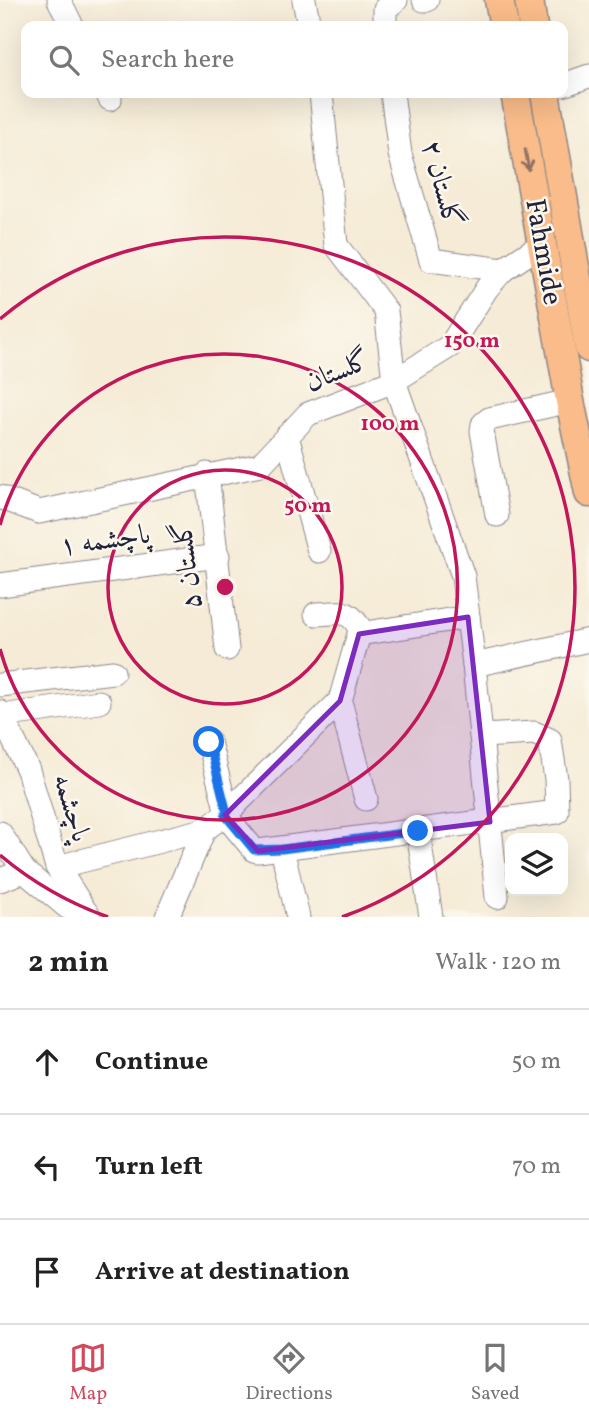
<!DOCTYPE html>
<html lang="en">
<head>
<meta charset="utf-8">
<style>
  :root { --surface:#fff; --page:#f2f2f2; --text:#222; --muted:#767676; --line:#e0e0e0; --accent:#d1495b }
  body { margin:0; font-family:Vollkorn,Amiri,serif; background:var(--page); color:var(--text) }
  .controls { position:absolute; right:21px; bottom:21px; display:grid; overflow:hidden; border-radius:14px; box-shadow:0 7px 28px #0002 }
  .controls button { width:63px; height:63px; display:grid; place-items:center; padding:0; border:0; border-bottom:2px solid var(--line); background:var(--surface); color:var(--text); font:35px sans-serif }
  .stop { position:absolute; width:21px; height:21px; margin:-16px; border:5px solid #1a73e8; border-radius:50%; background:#fff }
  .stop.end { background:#1a73e8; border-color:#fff; box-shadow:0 2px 7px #0008 }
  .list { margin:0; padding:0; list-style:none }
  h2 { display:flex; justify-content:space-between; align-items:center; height:91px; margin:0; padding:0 28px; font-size:30px }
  h2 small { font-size:23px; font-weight:400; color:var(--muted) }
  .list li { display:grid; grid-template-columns:46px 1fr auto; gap:21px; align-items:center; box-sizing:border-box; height:105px; padding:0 28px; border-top:2px solid var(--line) }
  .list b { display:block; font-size:26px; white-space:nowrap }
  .list em { font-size:23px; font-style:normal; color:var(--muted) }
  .icon { flex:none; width:38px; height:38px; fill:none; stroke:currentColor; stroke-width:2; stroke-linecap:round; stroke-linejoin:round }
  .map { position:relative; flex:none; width:589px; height:917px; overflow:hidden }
  .search { position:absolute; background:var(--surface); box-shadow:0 7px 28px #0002; left:21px; right:21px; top:21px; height:77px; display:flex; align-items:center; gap:18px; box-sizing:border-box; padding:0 24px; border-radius:14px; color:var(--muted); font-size:26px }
  .sheet { height:406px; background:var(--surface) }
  nav { display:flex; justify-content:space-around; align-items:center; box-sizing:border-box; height:98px; border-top:2px solid var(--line); background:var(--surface); font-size:19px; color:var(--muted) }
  nav a { display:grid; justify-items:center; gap:4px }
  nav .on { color:var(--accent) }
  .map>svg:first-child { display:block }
</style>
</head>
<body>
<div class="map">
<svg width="589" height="917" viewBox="0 0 589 917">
  <rect width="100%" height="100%" fill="#fbf7ec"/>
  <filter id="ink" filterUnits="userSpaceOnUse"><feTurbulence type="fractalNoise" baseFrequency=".0143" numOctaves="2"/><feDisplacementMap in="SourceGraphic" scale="14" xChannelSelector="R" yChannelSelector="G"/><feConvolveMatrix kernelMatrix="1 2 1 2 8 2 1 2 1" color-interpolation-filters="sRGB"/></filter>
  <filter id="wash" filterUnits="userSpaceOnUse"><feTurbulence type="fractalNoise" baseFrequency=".00686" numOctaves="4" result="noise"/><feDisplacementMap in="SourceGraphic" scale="28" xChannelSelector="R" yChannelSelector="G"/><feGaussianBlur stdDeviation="1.57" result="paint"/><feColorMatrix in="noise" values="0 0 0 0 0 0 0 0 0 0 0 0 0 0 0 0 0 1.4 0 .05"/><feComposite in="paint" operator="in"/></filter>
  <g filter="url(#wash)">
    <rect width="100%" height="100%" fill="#f5ebd6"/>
  </g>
  <g filter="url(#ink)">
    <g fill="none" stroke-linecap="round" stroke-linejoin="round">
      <defs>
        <g id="minor">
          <polyline points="59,0 72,26"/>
          <polyline points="304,0 309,26"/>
          <polyline points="424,0 427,0"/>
          <polyline points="385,26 385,9 396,0"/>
          <polyline points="563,85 589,76"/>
          <polyline points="107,93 110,99"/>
          <polyline points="321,93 336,245 386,311 394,381 463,576 474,665 589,640"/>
          <polyline points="392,93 400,154 431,260 503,270"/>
          <polyline points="287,436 319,551"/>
          <polyline points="207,474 227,649"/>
          <polyline points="0,497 39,512 260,465 308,414 394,381 450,346 487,288 503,270 542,244"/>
          <polyline points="497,515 482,431 483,424 489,419 570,401"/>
          <polyline points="0,585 218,556"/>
          <path d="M 316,614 C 343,613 348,607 363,633"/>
          <polyline points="474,665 497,897"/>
          <polyline points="0,685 113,672"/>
          <polyline points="340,701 366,799"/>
          <polyline points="0,712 28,770 57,867 89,917"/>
          <polyline points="0,723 2,716 99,702"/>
          <polyline points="209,742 227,813"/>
          <polyline points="225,815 254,850 258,851 557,812 556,779 550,740 534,733 481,736"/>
          <polyline points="418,831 431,917"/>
          <polyline points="0,833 24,871 67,907 88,914"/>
          <polyline points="282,849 298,917"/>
          <polyline points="57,867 204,830"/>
          <polyline points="0,880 24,871"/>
          <polyline points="167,917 204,830 227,813 340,701 359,634 468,617"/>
        </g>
        <g id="major">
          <polyline points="499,0 504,26"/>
          <polyline points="529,0 533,26"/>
          <polyline points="515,93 570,401 589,493"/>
          <polyline points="545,93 589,348"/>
        </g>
      </defs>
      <use href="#minor" stroke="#8c8688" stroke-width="25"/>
      <use href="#major" stroke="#8c8688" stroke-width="31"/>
      <use href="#minor" stroke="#fff" stroke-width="23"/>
      <use href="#major" stroke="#f9bc8a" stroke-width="28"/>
    </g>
    <defs><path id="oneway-shaft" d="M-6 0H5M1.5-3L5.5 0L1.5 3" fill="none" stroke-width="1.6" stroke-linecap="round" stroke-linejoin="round" transform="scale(1.75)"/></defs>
    <use stroke="#8e6f62" href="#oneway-shaft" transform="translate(527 160) rotate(80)"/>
  </g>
  <g fill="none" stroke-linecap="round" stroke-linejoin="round" filter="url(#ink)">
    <polyline stroke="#1a73e8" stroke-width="9" points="209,742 227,813 225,815 254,850 282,849 418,831"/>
  </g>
  <path fill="#7b2cbf" fill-opacity="0.2" stroke="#7b2cbf" stroke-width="5" stroke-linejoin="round" d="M 468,617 L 490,822 L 258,851 L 225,815 L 340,701 L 359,634 Z"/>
  <g fill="none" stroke="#c2185b" stroke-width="3.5">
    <circle cx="225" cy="587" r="117"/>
    <path d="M0 525A233 233 0 1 1 0 649"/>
    <path d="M108 917A350 350 0 0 1 0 855M0 319A350 350 0 1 1 342 917"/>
  </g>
  <g text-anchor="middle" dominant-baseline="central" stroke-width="5" stroke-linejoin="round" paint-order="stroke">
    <g font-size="28" fill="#22223b" stroke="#fbf7ec">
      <text transform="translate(441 184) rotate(75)">گلستان ۲</text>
      <text transform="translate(543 252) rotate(80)">Fahmide</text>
      <text transform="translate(338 372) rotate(-22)">گلستان</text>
      <text transform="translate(105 541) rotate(-8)">پاچشمه ۱</text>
      <text transform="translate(188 565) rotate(-97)">گلستان ۵</text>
      <text transform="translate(71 808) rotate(73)">پاچشمه</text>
    </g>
  </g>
  <circle cx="225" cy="587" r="10" fill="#c2185b" stroke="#fbf7ec" stroke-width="3.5"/>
  <g font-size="21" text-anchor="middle" font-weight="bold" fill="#c2185b" stroke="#fbf7ec" stroke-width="5" stroke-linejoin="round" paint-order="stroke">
    <text x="472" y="347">150 m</text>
    <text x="390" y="430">100 m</text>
    <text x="308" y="512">50 m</text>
  </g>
</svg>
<div class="controls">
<button><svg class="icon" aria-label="layers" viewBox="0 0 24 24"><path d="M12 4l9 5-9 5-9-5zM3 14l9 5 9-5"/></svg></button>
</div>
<div class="stop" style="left:209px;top:742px"></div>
<div class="stop end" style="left:418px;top:831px"></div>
<div class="search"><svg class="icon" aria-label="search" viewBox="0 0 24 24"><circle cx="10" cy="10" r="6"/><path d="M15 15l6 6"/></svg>Search here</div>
</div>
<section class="sheet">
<h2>2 min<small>Walk · 120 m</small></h2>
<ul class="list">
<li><svg class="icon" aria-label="ahead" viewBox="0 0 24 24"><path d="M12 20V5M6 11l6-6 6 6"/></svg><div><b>Continue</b></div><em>50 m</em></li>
<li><svg class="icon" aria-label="left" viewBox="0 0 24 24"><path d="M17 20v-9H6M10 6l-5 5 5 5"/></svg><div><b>Turn left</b></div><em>70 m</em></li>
<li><svg class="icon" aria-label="arrive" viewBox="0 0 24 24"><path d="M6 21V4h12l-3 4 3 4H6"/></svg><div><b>Arrive at destination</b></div></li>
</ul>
</section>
<nav>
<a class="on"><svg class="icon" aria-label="map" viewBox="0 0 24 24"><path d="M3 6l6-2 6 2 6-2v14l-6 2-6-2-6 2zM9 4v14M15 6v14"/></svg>Map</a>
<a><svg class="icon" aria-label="directions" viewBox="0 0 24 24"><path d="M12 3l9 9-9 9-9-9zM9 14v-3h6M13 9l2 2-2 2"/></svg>Directions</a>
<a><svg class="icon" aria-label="saved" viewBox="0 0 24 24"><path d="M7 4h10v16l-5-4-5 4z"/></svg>Saved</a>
</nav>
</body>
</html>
